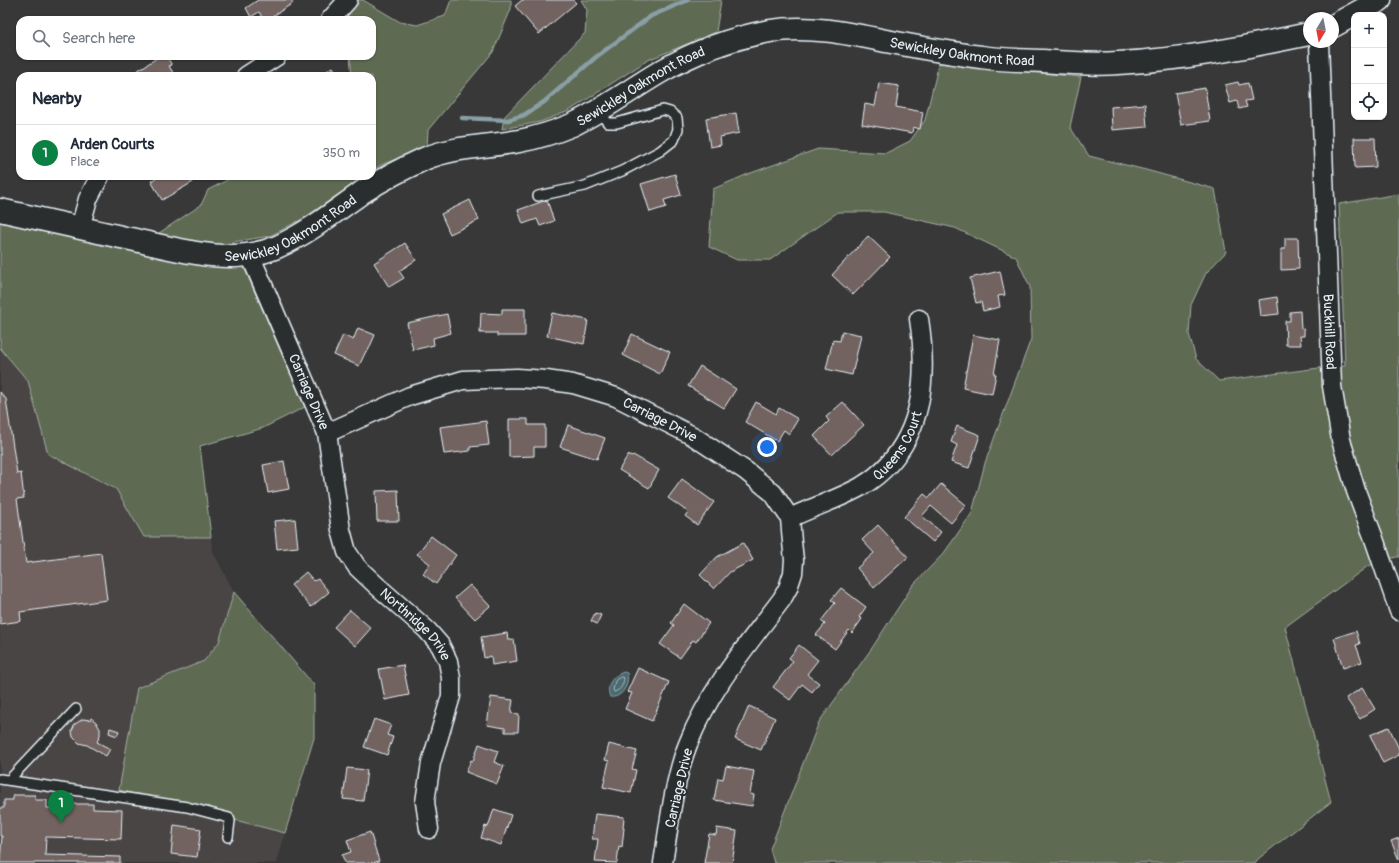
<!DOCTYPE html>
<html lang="en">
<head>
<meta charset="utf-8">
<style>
  :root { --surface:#fff; --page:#f6f6f7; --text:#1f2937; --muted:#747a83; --line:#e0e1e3; --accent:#0b8043 }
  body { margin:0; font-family:Pangolin,sans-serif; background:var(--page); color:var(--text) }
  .controls { position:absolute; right:12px; top:12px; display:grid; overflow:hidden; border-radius:8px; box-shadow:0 1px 3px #0004 }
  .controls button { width:36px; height:36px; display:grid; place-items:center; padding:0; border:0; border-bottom:1px solid var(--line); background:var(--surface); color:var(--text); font:20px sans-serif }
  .compass { position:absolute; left:1303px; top:12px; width:36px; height:36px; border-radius:50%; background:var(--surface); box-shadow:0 1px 3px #0004; rotate:190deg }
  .you { position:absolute; left:767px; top:447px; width:14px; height:14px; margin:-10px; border:3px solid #fff; border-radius:50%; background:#1a73e8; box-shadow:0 0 0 6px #1a73e833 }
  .badge { display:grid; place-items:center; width:26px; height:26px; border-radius:50%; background:var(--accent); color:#fff; font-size:13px; font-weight:700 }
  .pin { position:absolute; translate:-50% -33px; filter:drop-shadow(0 1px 2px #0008) }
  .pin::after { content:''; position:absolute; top:21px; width:14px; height:12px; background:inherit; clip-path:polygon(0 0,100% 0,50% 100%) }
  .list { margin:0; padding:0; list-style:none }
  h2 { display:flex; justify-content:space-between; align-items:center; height:52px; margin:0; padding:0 16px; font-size:17px }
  h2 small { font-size:13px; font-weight:400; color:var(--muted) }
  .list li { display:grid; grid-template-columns:26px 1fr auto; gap:12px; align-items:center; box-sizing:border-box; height:56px; padding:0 16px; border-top:1px solid var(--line) }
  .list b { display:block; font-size:15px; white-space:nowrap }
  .list p { margin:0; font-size:13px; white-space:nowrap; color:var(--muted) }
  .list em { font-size:13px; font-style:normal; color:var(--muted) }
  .icon { flex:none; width:22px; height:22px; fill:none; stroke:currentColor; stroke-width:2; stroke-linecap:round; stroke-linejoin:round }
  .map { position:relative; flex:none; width:1399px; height:863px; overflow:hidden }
  .search { position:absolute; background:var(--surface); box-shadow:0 1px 3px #0004; left:16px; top:16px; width:360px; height:44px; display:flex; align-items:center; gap:10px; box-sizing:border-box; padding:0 14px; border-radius:12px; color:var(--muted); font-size:15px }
  .panel { position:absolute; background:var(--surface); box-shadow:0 1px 3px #0004; left:16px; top:72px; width:360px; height:108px; border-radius:12px }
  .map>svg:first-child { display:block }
</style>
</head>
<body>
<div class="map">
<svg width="1399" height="863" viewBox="0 0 1399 863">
  <rect width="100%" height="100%" fill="#383838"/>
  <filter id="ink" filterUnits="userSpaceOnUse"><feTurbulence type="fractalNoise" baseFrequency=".025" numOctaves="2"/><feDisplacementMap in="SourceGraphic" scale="8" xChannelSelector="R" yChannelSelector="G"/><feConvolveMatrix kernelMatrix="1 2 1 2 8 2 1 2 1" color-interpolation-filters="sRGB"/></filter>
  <g filter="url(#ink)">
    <polygon fill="#494544" points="0,348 28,381 48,454 116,489 144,537 211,537 212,550 234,592 219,642 204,661 137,688 119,790 285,833 277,863 0,863"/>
    <g fill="#5f6b52" stroke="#a4aea5">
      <polygon points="348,0 363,0 400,22 417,25 445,16 451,0 511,0 511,9 493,52 428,130 427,147 381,165 372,171 372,76 352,76 350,56 372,56 372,20 341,20"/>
      <polygon points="581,0 721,0 716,32 648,60 569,111 540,122 502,129 504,117 585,33 587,10"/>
      <polygon points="939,63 1081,77 1070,127 1089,156 1146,170 1215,189 1226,252 1206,273 1191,305 1189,334 1196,359 1219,381 1319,368 1345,366 1339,204 1399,194 1399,557 1396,557 1368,566 1285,627 1331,802 1258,859 1255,863 774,863 770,849 819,722 872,648 913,585 944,553 972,513 985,463 1031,339 1030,287 1016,257 955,228 884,212 838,212 770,260 737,260 709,247 713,189 748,174 818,149 886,153 910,141 925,120"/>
      <polygon points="235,176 365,176 304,218 270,236 233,242 305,407 263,428 200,446 211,537 144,537 116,489 48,454 28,381 0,348 0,220 135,249 201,205 208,190"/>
      <polygon points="234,592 314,685 314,738 285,833 119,790 137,688 204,661 219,642"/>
    </g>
    <path fill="#4c6970" stroke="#8a9fa6" d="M 624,672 L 627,673 C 630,684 622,699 610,697 C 605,685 613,675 624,672 Z"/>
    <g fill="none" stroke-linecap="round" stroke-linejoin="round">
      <path stroke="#aabbc2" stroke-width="1" d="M 621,677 L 624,678 C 623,685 621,690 614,692 L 613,690 L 615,681 Z"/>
      <polyline stroke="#8a9fa6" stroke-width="4.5" points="462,118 508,120 524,115 544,102 596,57 651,16 688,0"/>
    </g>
    <g fill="#726461" stroke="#e8f1f8">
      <polygon points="258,0 291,0 293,3 267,20 264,20 259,12 251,17 246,8"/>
      <polygon points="522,0 573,0 576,3 539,34 515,6"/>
      <polygon points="160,56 166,56 172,65 169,66 175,76 129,76"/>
      <polygon points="333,67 339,76 319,76"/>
      <polygon points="1238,82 1239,85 1248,83 1252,100 1245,101 1247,107 1239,109 1237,101 1230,103 1225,85"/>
      <polygon points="879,83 899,86 896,107 923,112 920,129 913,127 912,133 862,124 865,104 875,106"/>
      <polygon points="1205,88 1210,121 1181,125 1175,93"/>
      <polygon points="1145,104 1147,127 1112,130 1111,107"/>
      <polygon points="736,113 739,133 720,137 721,145 710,147 706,118"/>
      <polygon points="1354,138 1375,138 1376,167 1355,168"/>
      <polygon points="675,174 681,195 664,200 666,207 650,212 641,184"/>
      <polygon points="159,176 189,176 193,182 162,200 151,181"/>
      <polygon points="470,200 479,220 450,234 441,214"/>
      <polygon points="547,200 554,221 540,226 537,219 523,224 518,210"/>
      <polygon points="868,236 890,257 853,295 832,275"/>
      <polygon points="1285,238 1298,238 1299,269 1281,270 1281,249 1285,249"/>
      <polygon points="405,243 416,260 399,271 404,278 389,287 374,263"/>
      <polygon points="1000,271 1005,295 998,296 1000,307 983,311 981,302 976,303 970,278"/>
      <polygon points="1277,297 1279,314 1260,316 1258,300"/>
      <polygon points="502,309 525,309 525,336 497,336 497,333 480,333 481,313 502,314"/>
      <polygon points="1300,311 1301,329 1304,329 1304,336 1300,336 1301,345 1286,345 1285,321 1290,321 1290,312"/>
      <polygon points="552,313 588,320 584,344 547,336"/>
      <polygon points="447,314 451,333 433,338 434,345 413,350 407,323"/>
      <polygon points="358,328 375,335 368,351 366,351 359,366 334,355 343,335 353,340"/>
      <polygon points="842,331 861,335 852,375 826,369 833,340 840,341"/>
      <polygon points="632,334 670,352 660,374 623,355"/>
      <polygon points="973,335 1000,340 994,374 996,374 992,394 963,388"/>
      <polygon points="700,366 736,389 724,408 688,386"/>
      <polygon points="0,392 6,399 17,474 21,473 24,498 17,499 26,563 101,553 107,600 20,612 21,621 0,624"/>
      <polygon points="756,402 776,414 779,408 798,419 789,434 784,430 777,441 745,422"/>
      <polygon points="843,402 864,425 832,455 814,436 829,421 826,417"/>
      <polygon points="509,419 528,419 528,425 545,425 545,447 534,447 534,456 509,457"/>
      <polygon points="486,421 489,445 470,447 470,451 444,454 440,427"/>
      <polygon points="568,425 605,438 597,459 560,447"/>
      <polygon points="957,426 980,435 969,468 951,462 957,445 951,442"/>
      <polygon points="628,455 632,457 633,455 659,470 649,488 619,470"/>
      <polygon points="284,461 289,489 268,493 263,465"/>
      <polygon points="682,479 714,502 697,525 685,516 688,512 668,498"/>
      <polygon points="941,484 966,505 951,523 931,506 922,516 941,532 933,542 904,517 924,494 929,498"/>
      <polygon points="398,490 399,521 377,521 376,491"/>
      <polygon points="295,519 298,547 277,549 274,521"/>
      <polygon points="878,525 908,557 874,588 857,568 874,553 862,540"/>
      <polygon points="431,536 456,555 436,584 423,574 430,564 417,554"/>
      <polygon points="743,543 753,560 730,572 714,589 700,575 717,557"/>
      <polygon points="306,572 314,581 318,579 329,592 311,607 291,585"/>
      <polygon points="470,585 490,606 475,619 455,598"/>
      <polygon points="841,588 866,607 859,617 862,619 852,633 849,630 835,649 816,635 825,624 821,621 835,603 831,600"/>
      <polygon points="684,604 709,623 696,642 693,640 680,658 660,644 674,625 671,623"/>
      <polygon points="350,610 371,628 355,646 334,627"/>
      <polygon points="595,613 601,615 597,624 591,621"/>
      <polygon points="1356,631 1360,644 1356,645 1362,662 1343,668 1334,638"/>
      <polygon points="507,633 508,640 514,639 517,661 492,665 491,656 484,658 481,637"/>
      <polygon points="799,645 818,660 807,674 819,683 812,692 802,684 790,700 773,687 793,661 789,658"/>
      <polygon points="403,665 409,695 385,700 379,669"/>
      <polygon points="638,668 669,682 652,721 625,709 632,693 627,692"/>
      <polygon points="1362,688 1375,709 1360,719 1346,698"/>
      <polygon points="491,697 513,700 511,713 519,714 518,732 505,732 505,728 487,725"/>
      <polygon points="749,706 775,718 761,750 735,739"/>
      <polygon points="91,718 96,722 100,729 100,735 97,742 110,749 106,756 87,745 79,743 73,737 72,731 75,724 83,719 90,720"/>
      <polygon points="374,719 391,725 387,735 393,737 387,755 364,747"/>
      <polygon points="1389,727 1399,749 1399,755 1383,763 1370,735"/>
      <polygon points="110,728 119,731 117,736 109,733"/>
      <polygon points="479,744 498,751 494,762 504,766 497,784 466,772 471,760 473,761"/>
      <polygon points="609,744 637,751 632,769 636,770 631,793 603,787 609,761 605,760"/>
      <polygon points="726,766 754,771 750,794 754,795 752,806 714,800 718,778 723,779"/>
      <polygon points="347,768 367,770 363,801 343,799"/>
      <polygon points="13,795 35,795 35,800 47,800 47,808 73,809 73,804 93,804 93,809 122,810 121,839 46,837 45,855 120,857 120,863 0,863 2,836 0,836 0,808 4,808 4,800 13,800"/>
      <polygon points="494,809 511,815 501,845 481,838 485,826 488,827"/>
      <polygon points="595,814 624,817 623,828 624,828 622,847 619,846 617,863 595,862 598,839 592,839"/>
      <polygon points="174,825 201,829 197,857 171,854"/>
      <polygon points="717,828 737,831 732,863 704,863 709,834 716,835"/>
      <polygon points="370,832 379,861 372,863 345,863 342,855 351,852 347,840"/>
      <polygon points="1399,838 1399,860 1391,841"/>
    </g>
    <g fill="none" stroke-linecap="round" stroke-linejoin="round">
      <defs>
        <g id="lane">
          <polyline points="538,196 585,186 622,171 660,151 674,140 678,129 677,118 670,112 663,110 617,123 608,123 598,110"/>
          <polyline points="0,779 187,807 229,818 230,821 228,837"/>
          <polyline points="9,780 76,709"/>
        </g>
        <g id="street">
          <polyline points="330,20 348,0"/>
          <path id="s1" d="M 1319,42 L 1332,386 L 1341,440 L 1356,491 L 1373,536 L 1399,611"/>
          <polyline points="246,76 277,56"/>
          <polyline points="80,228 88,199 100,176"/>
          <path id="s2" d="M 250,255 L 327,433 L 410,396 L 463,380 L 517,378 L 546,380 L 573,384 L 616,397 L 693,436 L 746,471 L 773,493 L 790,518 L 792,542 L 794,560 L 793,573 L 788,588 L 782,599 C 746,647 711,687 688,744 C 674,779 669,826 663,863"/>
          <path id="s3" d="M 327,433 L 341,530 L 347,552 L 357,567 L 376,585 L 427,630 L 440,645 L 448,661 L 451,678 L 451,696 L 431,763 L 425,802 L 429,829"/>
          <path id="s4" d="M 790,518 C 813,507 839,499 862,486 C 922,449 929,383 919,319"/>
        </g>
        <g id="primary">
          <polyline points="1333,26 1380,0"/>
          <path id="s5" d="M 0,210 C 40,219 81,228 121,237 C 171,247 228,268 277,247 C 308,233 336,211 364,191 C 383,179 404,168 424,159 C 454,146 488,147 519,141 C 536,138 555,132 572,125 C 603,110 631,89 660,72 C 694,52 731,38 770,31 C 809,25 847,33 886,41 C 917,47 949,53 981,57 C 1001,60 1022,60 1043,61 C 1068,63 1093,65 1118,63 C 1183,60 1246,47 1309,34"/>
        </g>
      </defs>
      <use href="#lane" stroke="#e8f1f8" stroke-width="12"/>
      <use href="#street" stroke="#e8f1f8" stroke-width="21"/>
      <use href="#primary" stroke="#e8f1f8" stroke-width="25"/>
      <use href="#lane" stroke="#2a2d2e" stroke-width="9"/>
      <use href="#street" stroke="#2a2d2e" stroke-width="18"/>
      <use href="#primary" stroke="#2a2d2e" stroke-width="22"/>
    </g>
  </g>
  <g text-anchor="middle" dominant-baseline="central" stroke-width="4" stroke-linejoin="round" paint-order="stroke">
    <g font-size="14" fill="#e8f1f8" stroke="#2a2d2e">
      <text stroke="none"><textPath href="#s5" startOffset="1022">Sewickley Oakmont Road</textPath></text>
      <text stroke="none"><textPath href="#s5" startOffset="686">Sewickley Oakmont Road</textPath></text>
      <text stroke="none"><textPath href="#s5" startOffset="302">Sewickley Oakmont Road</textPath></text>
      <text stroke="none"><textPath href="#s1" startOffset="290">Buckhill Road</textPath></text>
      <text stroke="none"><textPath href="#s2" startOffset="149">Carriage Drive</textPath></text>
      <text stroke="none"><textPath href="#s2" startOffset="545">Carriage Drive</textPath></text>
      <text stroke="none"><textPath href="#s4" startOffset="134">Queens Court</textPath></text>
      <text stroke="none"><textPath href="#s3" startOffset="221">Northridge Drive</textPath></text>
      <text transform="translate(679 788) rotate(-77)">Carriage Drive</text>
    </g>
  </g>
</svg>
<div class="controls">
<button>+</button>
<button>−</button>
<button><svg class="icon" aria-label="locate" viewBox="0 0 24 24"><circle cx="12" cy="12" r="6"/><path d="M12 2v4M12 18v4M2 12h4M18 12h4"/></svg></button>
</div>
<svg class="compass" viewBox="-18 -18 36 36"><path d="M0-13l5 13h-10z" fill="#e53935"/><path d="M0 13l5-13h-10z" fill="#747a83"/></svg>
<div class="you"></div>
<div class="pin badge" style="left:61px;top:823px">1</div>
<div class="search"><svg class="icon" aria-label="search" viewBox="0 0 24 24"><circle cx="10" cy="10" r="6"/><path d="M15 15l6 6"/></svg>Search here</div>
<section class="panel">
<h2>Nearby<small></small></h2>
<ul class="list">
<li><span class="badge">1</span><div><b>Arden Courts</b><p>Place</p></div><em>350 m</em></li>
</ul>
</section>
</div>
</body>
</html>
